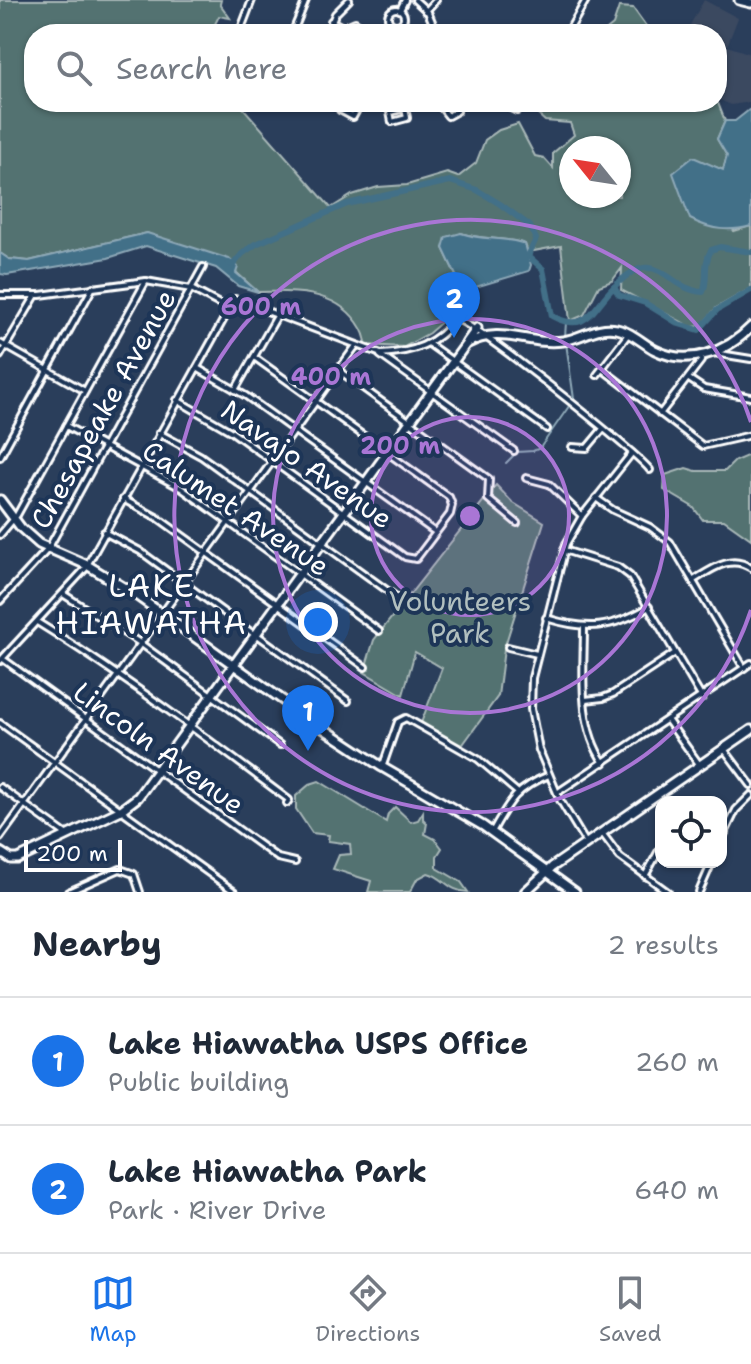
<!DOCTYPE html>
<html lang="en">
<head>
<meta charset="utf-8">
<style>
  :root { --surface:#fff; --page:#f2f2f3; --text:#1f2937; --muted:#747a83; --line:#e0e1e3; --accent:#1a73e8 }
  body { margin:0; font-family:"Shantell Sans",sans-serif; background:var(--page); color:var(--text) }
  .controls { position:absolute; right:24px; bottom:24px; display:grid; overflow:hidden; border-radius:16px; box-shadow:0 2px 6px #0004 }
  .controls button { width:72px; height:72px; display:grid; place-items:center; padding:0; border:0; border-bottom:2px solid var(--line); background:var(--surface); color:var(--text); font:40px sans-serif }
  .compass { position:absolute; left:559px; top:136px; width:72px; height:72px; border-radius:50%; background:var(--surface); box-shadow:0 2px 6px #0004; rotate:300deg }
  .scale { position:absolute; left:24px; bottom:20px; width:98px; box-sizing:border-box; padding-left:8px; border:4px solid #fff; border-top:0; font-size:22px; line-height:28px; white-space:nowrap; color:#fff; -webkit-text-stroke:6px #1d3557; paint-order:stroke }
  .you { position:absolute; left:318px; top:622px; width:28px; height:28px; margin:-20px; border:6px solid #fff; border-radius:50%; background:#1a73e8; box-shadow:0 0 0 12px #1a73e833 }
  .badge { display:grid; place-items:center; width:52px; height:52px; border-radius:50%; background:var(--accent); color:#fff; font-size:26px; font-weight:700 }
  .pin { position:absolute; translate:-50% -66px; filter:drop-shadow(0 2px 4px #0008) }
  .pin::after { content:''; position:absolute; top:42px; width:28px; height:24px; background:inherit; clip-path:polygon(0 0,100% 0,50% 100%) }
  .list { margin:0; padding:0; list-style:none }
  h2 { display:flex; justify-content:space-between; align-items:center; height:104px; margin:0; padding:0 32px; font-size:34px }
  h2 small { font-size:26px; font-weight:400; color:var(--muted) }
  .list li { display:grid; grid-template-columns:52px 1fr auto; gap:24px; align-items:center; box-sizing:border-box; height:128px; padding:0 32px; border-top:2px solid var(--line) }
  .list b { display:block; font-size:30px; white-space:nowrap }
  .list p { margin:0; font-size:26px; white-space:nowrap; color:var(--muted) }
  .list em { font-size:26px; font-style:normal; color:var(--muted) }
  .icon { flex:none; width:44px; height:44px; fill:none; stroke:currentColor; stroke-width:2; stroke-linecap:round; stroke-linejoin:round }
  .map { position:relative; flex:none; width:751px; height:892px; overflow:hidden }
  .search { position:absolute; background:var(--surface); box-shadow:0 2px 6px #0004; left:24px; right:24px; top:24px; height:88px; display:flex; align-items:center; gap:20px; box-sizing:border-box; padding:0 28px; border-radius:32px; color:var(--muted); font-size:30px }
  .sheet { height:360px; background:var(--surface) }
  nav { display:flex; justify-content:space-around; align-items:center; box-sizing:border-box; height:112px; border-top:2px solid var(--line); background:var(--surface); font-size:22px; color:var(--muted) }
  nav a { display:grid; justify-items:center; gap:4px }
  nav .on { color:var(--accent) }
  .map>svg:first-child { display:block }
</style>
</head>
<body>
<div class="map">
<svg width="751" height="892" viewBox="0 0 751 892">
  <rect width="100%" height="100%" fill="#2a3e5b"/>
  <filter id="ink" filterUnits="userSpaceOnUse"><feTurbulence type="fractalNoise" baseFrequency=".0125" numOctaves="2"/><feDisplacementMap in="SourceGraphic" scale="16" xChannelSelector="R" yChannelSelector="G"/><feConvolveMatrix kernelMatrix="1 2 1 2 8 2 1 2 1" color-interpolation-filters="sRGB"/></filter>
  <g filter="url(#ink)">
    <polygon fill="#3a4860" points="704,0 738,18 727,46 751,54 751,102 731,105 720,100 718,103 715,102 717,102 717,34 685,34"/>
    <g fill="#537271" stroke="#a9b8b8" stroke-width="2" fill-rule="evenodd">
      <path d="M 0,0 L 221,0 L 220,4 L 230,18 L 219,16 L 210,34 L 34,34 L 34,102 L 238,102 L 331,208 L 352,195 L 378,187 L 407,185 L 447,173 L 458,177 L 476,163 L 485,140 L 499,130 L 518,124 L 535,156 L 544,158 L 553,168 L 553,153 L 574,135 L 570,123 L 545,121 L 537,114 L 541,102 L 715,102 L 718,103 L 725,121 L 717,139 L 727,156 L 723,170 L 693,158 L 734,231 L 751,226 L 751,288 L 716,308 L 701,326 L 691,327 L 621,290 L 622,268 L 612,281 L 599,286 L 584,315 L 570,321 L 561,246 L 528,252 L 525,244 C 504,236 482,241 461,233 L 443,248 L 460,284 L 444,320 L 429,333 L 404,347 L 366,345 C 366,337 362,329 357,322 C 334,290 293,291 258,292 L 236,272 L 147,233 L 29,261 L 9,259 L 0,253 ZM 571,148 L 619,148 L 619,196 L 571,196 Z"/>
      <polygon points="619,7 633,8 646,26 646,34 602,34 613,25"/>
      <polygon points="749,455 751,456 751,539 724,520 703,520 693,507 664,490 665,475 686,468 696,471 725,471 735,461"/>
      <polygon points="496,485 512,502 544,522 504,649 498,696 461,747 421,723 442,668 415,652 403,695 364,672 374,640"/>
      <path d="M 319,781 L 386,822 L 388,814 L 395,807 L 411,822 L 418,820 L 423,812 L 423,819 L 427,823 L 425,834 L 435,839 L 442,848 L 437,856 L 437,868 L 461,882 L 468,892 C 449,892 444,877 428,873 L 417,879 L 410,892 L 368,892 L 371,881 L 333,869 L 339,855 L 351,854 L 350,844 L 328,841 L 329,835 L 312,833 L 296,809 L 296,796 L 310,784 Z"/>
    </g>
    <g fill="#436f88" stroke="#8ea9b8" stroke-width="2">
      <path d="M 749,110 L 751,111 L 751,226 C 729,232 711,230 690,219 L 673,173 L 693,157 L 723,170 L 727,156 L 717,139 L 725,121 L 735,121 Z"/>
      <polygon points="147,233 229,259 238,267 236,273 258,292 238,286 216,268 146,246 108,258 7,275 0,274 0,253 9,259 29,261"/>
      <path d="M 461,233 C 482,241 504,236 525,244 L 531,265 L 529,271 L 469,289 L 460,284 L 443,248 L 446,237 Z"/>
    </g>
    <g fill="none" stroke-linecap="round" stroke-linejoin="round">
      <g stroke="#8ea9b8" stroke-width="2">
        <polyline points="565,337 566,322"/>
        <polyline points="506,463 517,452 533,451 540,448 574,399 566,343"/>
      </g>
      <g stroke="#436f88" stroke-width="6">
        <path d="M 229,263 L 233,265 L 242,254 L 256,244 L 347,204 L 450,181 L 477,190 L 500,204 L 530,226 L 536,239 L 528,256 L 543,269 L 552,316 C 588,335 592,308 614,287 L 619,295 L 645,303 L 679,324 L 699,330 L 717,310 L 751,290"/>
        <path d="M 614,287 C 658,242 666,290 703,292 C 709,277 702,267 711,250 L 720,247 L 751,252"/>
      </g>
      <defs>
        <g id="street">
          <polyline points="415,0 428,12 437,34"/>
          <circle cx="396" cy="17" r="8"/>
          <polyline points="400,10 405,0"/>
          <polyline points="426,11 436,0"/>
          <polyline points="331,21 346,29"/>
          <polyline points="239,34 252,0"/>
          <polyline points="292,34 306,0"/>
          <polyline points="327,34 335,14 349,0"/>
          <polyline points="344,34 348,25 355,22 358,24 358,34"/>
          <polyline points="567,34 586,0"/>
          <polyline points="344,102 340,110 353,117 358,108 346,102"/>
          <polyline points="371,102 393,102"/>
          <polyline points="447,102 441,107 448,116 457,111 454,102"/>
          <polyline points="498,102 517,111 525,102"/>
          <polyline points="264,104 265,102"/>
          <polygon points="405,108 407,118 392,122 390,112"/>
          <polyline points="0,295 40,295 146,281 191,289 229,309"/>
          <polyline points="0,343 85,391"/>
          <polyline points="429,344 547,429"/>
          <polyline points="714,353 751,359"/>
          <polyline points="380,355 514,451"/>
          <polyline points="0,356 36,295"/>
          <polyline points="197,368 246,396 435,532"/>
          <polyline points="602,369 703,446 751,435"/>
          <polyline points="338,370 489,479 488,499 517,523"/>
          <polyline points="597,375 629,333"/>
          <polyline points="689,379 704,389 751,397"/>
          <polyline points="235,390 277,316"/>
          <polyline points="177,400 232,432 405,557 416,559 450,514 452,505 449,497 254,357"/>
          <polyline points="660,414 701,361 702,355"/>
          <polyline points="66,426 181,488 379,631"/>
          <polyline points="159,433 201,456 399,599"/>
          <polyline points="572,447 587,448 602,430"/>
          <polyline points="0,457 93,287"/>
          <polyline points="526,478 549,484 582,516"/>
          <polyline points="596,498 613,510 650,527 670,542 744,668"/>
          <polyline points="123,499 158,518 365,667"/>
          <polyline points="104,532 140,551 255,635"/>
          <polyline points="0,535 17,515 146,281"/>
          <polyline points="564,550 618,567 630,576 702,698"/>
          <path d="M 694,580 C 712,569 731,554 751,568"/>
          <polyline points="63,594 140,643 280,745"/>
          <polyline points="0,601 48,549 203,267"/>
          <path d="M 546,618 C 588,631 611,629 649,607"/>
          <path d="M 37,622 C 124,676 207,738 289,800 L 287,803"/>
          <path d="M 584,627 C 584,672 577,724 604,763"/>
          <polyline points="256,634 348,701"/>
          <polyline points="508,647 537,654"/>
          <polyline points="3,659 278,858 295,862"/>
          <path d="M 0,661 L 85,569 L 235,299 L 381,354 C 414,352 435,345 456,319 C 470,320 637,452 650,470"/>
          <polyline points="585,700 603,698 613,694 675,653"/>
          <polyline points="668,721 699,764"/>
          <polyline points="0,723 235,892"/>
          <polyline points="724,749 751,785"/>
          <polyline points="383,765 398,722 406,718 478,759 517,792"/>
          <polyline points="0,787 67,835"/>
          <polyline points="557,793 751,663"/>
          <path d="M 492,832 C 509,802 516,788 549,775"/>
          <polyline points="602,833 620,857 668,892"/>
          <polyline points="0,838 355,347"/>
          <polyline points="721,841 736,810 751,795"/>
          <polyline points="586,843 560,800 539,750 531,709 532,678 566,544 582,516 632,453"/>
          <polyline points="645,876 661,847"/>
          <polyline points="68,892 120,869 134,874 140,892"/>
          <polyline points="699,892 712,862"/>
        </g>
        <g id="secondary">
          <polyline points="739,0 751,3"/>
          <polyline points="467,342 477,328"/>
          <polyline points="0,500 21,528 39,544 87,565 133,593 309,719 382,767 483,826 575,892"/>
          <path d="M 0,852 L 11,859 L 18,859 L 121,810 L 138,797 L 466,344 C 502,324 527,346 563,341 C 582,338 597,325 617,329 C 632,332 642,343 655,350 C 688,367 727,352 751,327"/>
          <polyline points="525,892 552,867 751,730"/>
        </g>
      </defs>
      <use href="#street" stroke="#fff" stroke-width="10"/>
      <use href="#secondary" stroke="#fff" stroke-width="13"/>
      <use href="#street" stroke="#1d3557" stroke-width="4"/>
      <use href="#secondary" stroke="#1d3557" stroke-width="7"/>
    </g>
  </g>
  <circle cx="470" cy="516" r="99" fill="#a976d5" fill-opacity=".12"/>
  <g fill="none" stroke="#a976d5" stroke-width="4">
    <circle cx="470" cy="516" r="99"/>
    <circle cx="470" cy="516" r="197"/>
    <path d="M751 610A296 296 0 1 1 751 422"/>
  </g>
  <g text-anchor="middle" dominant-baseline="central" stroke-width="8" stroke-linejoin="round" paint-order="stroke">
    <g font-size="28" fill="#fff" stroke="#1d3557">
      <text transform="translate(103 409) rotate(-61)">Chesapeake Avenue</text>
      <text transform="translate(307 464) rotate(35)">Navajo Avenue</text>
      <text transform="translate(236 508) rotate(34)">Calumet Avenue</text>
      <text transform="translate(159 748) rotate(36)">Lincoln Avenue</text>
    </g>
    <g font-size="28" fill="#b2c0bf" stroke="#1d3557">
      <text x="460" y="601">Volunteers<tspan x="460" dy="32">Park</tspan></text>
    </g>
    <g font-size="32" letter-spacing="2" fill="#fff" stroke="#1d3557">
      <text x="152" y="585">LAKE<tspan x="152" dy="37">HIAWATHA</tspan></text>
    </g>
  </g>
  <circle cx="470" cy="516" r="12" fill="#a976d5" stroke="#1d3557" stroke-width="4"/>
  <g font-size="24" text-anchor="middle" font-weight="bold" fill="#a976d5" stroke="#1d3557" stroke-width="8" stroke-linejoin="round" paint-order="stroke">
    <text x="261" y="315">600 m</text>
    <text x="331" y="385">400 m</text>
    <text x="400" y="454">200 m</text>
  </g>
</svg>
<div class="controls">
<button><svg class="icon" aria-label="locate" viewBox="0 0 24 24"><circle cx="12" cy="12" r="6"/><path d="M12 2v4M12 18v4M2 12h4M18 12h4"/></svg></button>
</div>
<svg class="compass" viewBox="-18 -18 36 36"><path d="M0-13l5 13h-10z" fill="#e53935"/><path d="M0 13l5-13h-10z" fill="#747a83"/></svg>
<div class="scale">200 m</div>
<div class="you"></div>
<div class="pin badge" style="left:308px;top:751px">1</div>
<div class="pin badge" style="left:454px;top:338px">2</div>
<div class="search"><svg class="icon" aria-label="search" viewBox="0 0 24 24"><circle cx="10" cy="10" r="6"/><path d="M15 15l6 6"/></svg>Search here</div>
</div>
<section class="sheet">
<h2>Nearby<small>2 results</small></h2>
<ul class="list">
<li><span class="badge">1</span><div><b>Lake Hiawatha USPS Office</b><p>Public building</p></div><em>260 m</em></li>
<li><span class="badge">2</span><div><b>Lake Hiawatha Park</b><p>Park · River Drive</p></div><em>640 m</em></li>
</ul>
</section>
<nav>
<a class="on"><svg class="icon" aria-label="map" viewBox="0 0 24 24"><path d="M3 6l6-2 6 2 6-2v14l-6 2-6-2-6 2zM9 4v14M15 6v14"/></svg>Map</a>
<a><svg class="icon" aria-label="directions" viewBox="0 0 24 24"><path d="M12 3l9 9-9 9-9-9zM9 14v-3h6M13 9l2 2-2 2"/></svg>Directions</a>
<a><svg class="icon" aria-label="saved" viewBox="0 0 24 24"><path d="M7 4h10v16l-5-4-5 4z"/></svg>Saved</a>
</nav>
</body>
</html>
